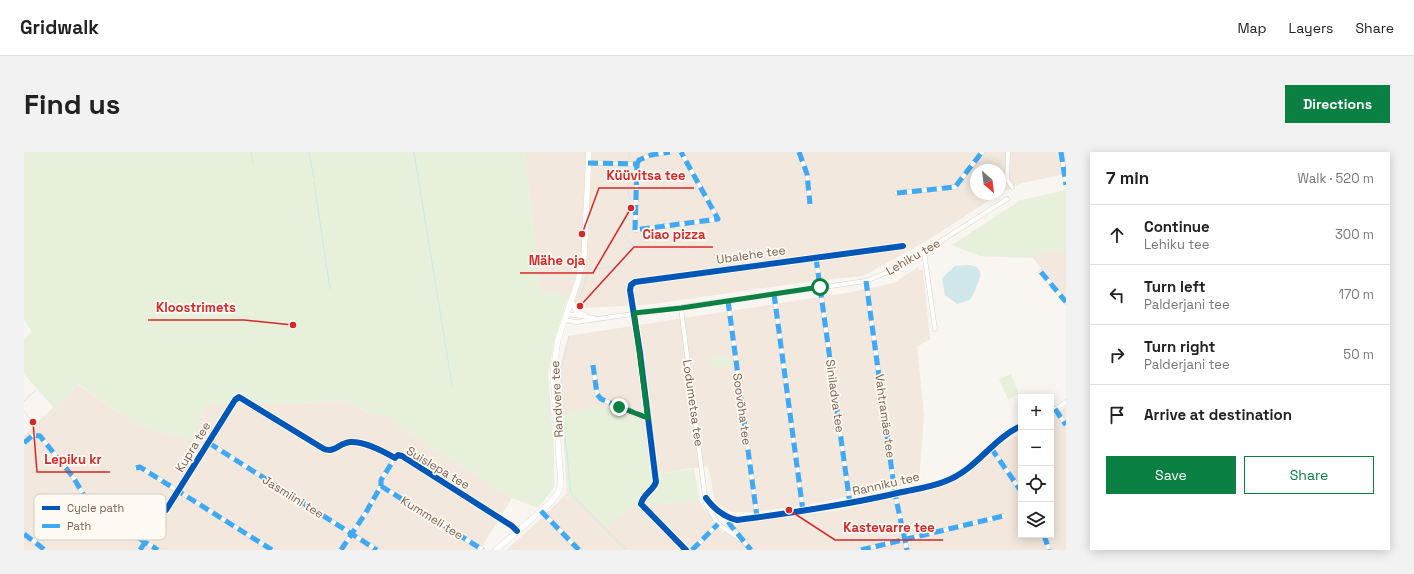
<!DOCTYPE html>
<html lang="en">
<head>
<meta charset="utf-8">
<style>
  :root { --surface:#fff; --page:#f2f2f2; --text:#222; --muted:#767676; --line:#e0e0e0; --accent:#0b8043 }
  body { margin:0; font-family:"Space Grotesk",sans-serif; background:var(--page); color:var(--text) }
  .controls { position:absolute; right:12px; bottom:12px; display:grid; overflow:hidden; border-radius:0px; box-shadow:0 2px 10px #0003 }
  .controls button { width:36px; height:36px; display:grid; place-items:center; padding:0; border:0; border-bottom:1px solid var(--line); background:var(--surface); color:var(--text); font:20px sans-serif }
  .compass { position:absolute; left:946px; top:12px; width:36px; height:36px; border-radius:50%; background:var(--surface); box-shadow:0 2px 10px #0003; rotate:152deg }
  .stop { position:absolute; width:12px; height:12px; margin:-9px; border:3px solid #0b8043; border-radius:50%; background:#fff }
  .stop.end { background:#0b8043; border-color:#fff; box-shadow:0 1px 4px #0008 }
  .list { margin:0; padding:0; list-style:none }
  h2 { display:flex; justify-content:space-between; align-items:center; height:52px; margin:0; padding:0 16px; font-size:17px }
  h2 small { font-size:13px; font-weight:400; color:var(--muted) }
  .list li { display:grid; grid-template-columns:26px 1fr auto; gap:12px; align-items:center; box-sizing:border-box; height:60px; padding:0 16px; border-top:1px solid var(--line) }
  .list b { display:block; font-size:15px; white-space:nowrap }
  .list p { margin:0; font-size:13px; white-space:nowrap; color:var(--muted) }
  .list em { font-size:13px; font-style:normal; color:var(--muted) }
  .actions { display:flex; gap:8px; padding:12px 16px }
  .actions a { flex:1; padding:9px 0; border:1px solid var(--accent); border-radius:0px; text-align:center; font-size:14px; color:var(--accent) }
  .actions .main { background:var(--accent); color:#fff }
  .icon { flex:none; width:22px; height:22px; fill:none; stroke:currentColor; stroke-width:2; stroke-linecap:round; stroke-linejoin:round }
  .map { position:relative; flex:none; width:1042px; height:398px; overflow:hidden; border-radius:0px }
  header { display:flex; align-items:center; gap:24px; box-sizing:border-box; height:56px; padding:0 20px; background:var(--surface); border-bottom:1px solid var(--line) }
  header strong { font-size:19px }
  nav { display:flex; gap:22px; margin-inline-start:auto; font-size:14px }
  .intro { display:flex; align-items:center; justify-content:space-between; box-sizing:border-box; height:96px; padding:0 24px }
  h1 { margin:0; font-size:28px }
  .button { padding:10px 18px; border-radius:0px; background:var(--accent); color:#fff; font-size:14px; font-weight:700 }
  main { display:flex; gap:24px; padding:0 24px }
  aside { flex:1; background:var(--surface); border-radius:0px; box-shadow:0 2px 10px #0003 }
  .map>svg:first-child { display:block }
</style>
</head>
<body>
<header>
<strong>Gridwalk</strong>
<nav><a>Map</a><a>Layers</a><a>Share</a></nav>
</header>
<div class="intro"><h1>Find us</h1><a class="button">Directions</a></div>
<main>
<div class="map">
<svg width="1042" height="398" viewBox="0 0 1042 398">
  <rect width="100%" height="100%" fill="#f9f5f0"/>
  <g fill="#f2e8de">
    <polygon points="501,0 1042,0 1042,22 998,31 976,41 976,18 952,18 952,42 975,42 904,88 839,124 789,129 621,153 557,156 544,145 516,140"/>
    <polygon points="1042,98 1042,146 1009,106 1011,102"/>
    <polygon points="894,115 895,118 899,118 906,187 893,195 900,263 895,330 783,353 727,360 708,360 695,354 691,348 684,314 626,323 576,255 538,262 536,215 544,184 828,140 870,131"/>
    <polygon points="53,232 111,271 133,279 168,287 182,252 207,250 213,240 239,252 323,249 344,261 362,263 387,282 488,346 456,398 0,398 0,284"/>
    <polygon points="1042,255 1042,398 482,398 519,365 543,341 582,375 610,353 676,350 698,380 717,371 817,358 921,333 939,325 972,296 992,283 996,287 997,287 997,383 1027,383 1027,265"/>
  </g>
  <g fill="#e7f0db">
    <polygon points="0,0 501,0 516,140 544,145 531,185 524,221 530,294 530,335 514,356 488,346 387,282 362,263 344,261 323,249 240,252 238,255 213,240 207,251 182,252 168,287 133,279 111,271 54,232 30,256 0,222 0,187 8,180 0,167"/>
    <polygon points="1042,38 1042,98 1012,102 1009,106 956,104 928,93 997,48"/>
    <polygon points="706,203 708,214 687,217 685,206"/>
    <polygon points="987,222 995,242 984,247 975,227"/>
    <polygon points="576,255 618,269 626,323 670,317 676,350 610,353 582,376 543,341 538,262"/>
  </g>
  <polygon fill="#d0e8ea" points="945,113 953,115 957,122 950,141 946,148 933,152 921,143 918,126 931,114"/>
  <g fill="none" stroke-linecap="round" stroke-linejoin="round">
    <g stroke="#d0e8ea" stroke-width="1">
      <polyline points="227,0 229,12"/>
      <polyline points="285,0 290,27"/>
      <polyline points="390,0 428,233"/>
      <polyline points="605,7 605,0"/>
      <polyline points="605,17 604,39 606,47"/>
      <polyline points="290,30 306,137"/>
      <polyline points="606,51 607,56"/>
      <polyline points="604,64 606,61"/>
      <polyline points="602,84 602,86"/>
      <polyline points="556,145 565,118 599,113 602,106 608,101 609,93 603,89"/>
      <polyline points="0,249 12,238"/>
      <polyline points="539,256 537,218 545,184"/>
      <polyline points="0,259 9,270 10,276"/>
      <polyline points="539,262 547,342 602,398"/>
    </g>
    <defs>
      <g id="minor">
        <polyline points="775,0 783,22 786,52"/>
        <polyline points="984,0 983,27 988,35"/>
        <polyline points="1037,0 1042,33"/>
        <polyline points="564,11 613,12 611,78 694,67 657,0"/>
        <polyline points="613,12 615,8 627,3 646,0"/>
        <polyline points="873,41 931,35 958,0"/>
        <polyline points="900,100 911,177"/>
        <polyline points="792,106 826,352"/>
        <polyline points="1017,120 1042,150"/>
        <polyline points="842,129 871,342 883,398"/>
        <polyline points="750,142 779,359"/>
        <polyline points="704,149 733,365"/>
        <polyline points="657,156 682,352 694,372 716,387"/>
        <polyline points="543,162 570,166"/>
        <polyline points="541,168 552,170 842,129 876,115 983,47"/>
        <polyline points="569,213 573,242 577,247 624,266"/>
        <polyline points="1031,257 1042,273"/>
        <polyline points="1027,260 1042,250"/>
        <polyline points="0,291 9,283 16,284 49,325 68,357 134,398"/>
        <polyline points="185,291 353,398"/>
        <polyline points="967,296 997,339"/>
        <polyline points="112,316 116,315 248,398"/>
        <polyline points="357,334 459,398"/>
        <path d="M 682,346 C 690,357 700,365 713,368 C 768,361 823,353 878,340 C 892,337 908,335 922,329 C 952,318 968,287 997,274"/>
        <path d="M 142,358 L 211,248 L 215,245 L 300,297 C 311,301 315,291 326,290 C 341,289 359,299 371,306 L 374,303 L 378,304 L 488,374 L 493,379"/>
        <polyline points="517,359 555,398"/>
        <polyline points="703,365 709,377 727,398"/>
        <polyline points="0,382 12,390"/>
        <polyline points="1020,383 1025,398"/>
        <polyline points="116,398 122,390"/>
        <polyline points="317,398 341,362 357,334 357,328 371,306"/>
        <path d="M 662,398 L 617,352 C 619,342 629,339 632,330 L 616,201 L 606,138 L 607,133 L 611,130 L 879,94"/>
        <polyline points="668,398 694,372"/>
        <polyline points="837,398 979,364"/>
      </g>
      <g id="secondary">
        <polyline points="547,149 553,160 561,164"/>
        <polyline points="472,398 527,350 534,341 537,332 529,221 534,187 554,129 560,105 565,0"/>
      </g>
    </defs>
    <use href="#minor" stroke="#d7d1cb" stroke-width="5"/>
    <use href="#secondary" stroke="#d9d2cb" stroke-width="6"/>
    <use href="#minor" stroke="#fefefd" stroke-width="4"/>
    <use href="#secondary" stroke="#fefefd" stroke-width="5.5"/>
    <g stroke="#3fa9f5" stroke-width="5" stroke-dasharray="10 5" stroke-linecap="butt">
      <polyline points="775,0 783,22 786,52"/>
      <polyline points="1037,0 1042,33"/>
      <polyline points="564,11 613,12 611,78 694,67 657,0"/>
      <polyline points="613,12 615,8 627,3 646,0"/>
      <polyline points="873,41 931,35 958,0"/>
      <polyline points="792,106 826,352"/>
      <polyline points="1017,120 1042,150"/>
      <polyline points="842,129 871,342 883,398"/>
      <polyline points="750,142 779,359"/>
      <polyline points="704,149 733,365"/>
      <polyline points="569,213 573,242 577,247 624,266"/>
      <polyline points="1031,257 1042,273"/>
      <polyline points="0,291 9,283 16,284 49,325 68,357 134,398"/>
      <polyline points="185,291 353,398"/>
      <polyline points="967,296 997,339"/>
      <polyline points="112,316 116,315 248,398"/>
      <polyline points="357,334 459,398"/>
      <polyline points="517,359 555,398"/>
      <polyline points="704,370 727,398"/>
      <polyline points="0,382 21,398"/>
      <polyline points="1020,383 1025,398"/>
      <polyline points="116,398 144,355"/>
      <polyline points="317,398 341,362 357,334 357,328 371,306"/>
      <polyline points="668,398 694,372"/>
      <polyline points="837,398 979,364"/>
    </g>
    <defs>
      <g id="cycleway">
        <path d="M 682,346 C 690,357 700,365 713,368 C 768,361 823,353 878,340 C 892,337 908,335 922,329 C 952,318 968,287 997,274"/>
        <path d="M 142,358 L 211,248 L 215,245 L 300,297 C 311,301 315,291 326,290 C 341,289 359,299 371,306 L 374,303 L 378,304 L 488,374 L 493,379"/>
        <path d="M 662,398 L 617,352 C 619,342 629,339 632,330 L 616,201 L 606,138 L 607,133 L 611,130 L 879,94"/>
      </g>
    </defs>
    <use href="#cycleway" stroke="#fffaf3" stroke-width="8"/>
    <use href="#cycleway" stroke="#0057b8" stroke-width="6"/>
  </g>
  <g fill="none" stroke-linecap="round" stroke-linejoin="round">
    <polyline stroke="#0b8043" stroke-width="5" points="595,255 624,266 610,161 657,156 796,135"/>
  </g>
  <g text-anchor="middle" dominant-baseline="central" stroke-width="3.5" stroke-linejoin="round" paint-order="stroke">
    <g font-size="12" fill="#7a5c4d" stroke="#fffaf3">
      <text transform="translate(727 103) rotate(-8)">Ubalehe tee</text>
      <text transform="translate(889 105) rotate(-30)">Lehiku tee</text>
      <text transform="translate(811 244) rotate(82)">Siniladva tee</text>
      <text transform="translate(533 247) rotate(-93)">Randvere tee</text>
      <text transform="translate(669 251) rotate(82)">Lodumetsa tee</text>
      <text transform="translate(718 257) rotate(82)">Soovõha tee</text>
      <text transform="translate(861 264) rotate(82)">Vahtramäe tee</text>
      <text transform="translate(169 295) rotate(-59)">Kupra tee</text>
      <text transform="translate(414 316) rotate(31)">Suislepa tee</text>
      <text transform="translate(862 332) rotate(-13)">Ranniku tee</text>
      <text transform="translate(269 345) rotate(32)">Jasmiini tee</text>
      <text transform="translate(408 366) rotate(32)">Kummeli tee</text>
    </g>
  </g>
  <rect x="10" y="342" width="132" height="46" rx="6" fill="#fffaf3" stroke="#d7cbc1" stroke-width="1"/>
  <rect x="18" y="354" width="18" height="4" fill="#0057b8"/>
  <rect x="18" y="372" width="18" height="4" fill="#3fa9f5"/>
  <g font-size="11" fill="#7a5c4d">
    <text x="43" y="360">Cycle path</text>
    <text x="43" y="378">Path</text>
  </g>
  <path fill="none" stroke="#d62828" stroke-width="1.5" d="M558 82L575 36H670M556 154L610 95H689M607 56L569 121H496M269 173L220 168H124M9 270L13 320H86M765 358L811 388H919"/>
  <g fill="#d62828" stroke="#fffaf3" stroke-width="1.5">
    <circle cx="558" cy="82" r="4"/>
    <circle cx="556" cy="154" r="4"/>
    <circle cx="607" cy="56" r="4"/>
    <circle cx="269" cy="173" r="4"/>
    <circle cx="9" cy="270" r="4"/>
    <circle cx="765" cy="358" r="4"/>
  </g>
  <g font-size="13" text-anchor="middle" font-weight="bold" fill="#d62828" stroke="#fffaf3" stroke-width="3.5" stroke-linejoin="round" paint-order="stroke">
    <text x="622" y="28">Küüvitsa tee</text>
    <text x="650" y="87">Ciao pizza</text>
    <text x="533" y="113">Mähe oja</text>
    <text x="172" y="160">Kloostrimets</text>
    <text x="49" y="312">Lepiku kr</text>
    <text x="865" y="380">Kastevarre tee</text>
  </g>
</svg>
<div class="controls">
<button>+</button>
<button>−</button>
<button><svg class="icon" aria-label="locate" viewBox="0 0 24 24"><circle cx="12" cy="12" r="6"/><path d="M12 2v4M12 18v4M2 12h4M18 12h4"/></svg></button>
<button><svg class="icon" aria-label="layers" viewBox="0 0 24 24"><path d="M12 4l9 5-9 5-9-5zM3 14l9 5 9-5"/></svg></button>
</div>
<svg class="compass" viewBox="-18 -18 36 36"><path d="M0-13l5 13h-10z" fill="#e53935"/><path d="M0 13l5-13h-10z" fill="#767676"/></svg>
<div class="stop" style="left:796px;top:135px"></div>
<div class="stop end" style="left:595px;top:255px"></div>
</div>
<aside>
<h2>7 min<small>Walk · 520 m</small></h2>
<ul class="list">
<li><svg class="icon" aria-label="ahead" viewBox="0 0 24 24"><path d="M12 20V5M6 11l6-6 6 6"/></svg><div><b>Continue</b><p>Lehiku tee</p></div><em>300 m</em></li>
<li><svg class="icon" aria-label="left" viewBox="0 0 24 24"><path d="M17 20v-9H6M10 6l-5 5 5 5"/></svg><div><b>Turn left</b><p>Palderjani tee</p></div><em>170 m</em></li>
<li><svg class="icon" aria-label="right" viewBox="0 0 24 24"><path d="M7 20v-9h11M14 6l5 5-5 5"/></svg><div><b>Turn right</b><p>Palderjani tee</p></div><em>50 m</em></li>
<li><svg class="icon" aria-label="arrive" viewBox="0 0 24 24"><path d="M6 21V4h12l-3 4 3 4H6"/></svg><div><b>Arrive at destination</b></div></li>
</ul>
<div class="actions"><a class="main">Save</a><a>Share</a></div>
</aside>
</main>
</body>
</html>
